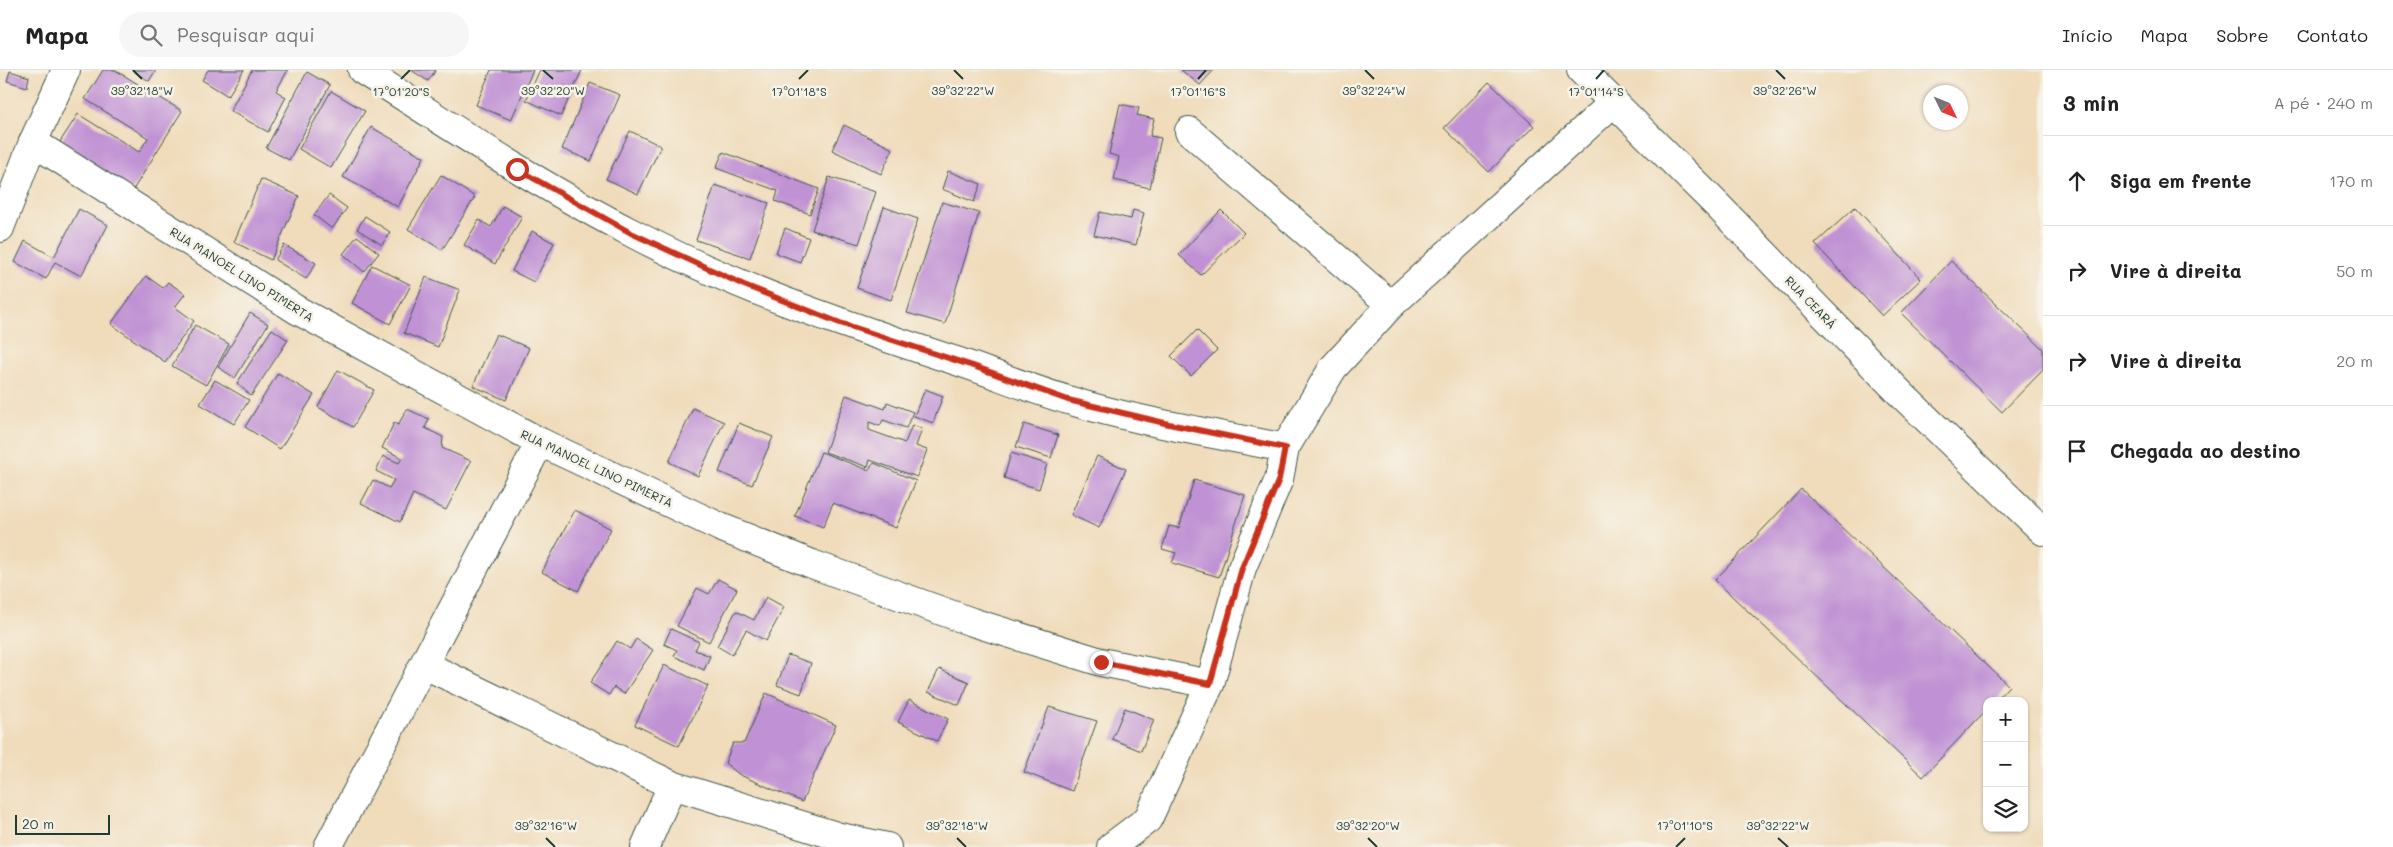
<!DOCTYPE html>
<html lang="pt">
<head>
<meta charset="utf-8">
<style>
  :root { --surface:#fff; --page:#f6f6f6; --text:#222; --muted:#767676; --line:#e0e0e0 }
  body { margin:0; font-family:Mali,sans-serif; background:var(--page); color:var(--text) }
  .controls { position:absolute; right:15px; bottom:15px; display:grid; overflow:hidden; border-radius:10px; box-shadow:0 1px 4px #0004 }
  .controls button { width:45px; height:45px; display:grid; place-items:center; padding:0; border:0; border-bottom:1px solid var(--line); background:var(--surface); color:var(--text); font:25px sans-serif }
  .compass { position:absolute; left:1923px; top:15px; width:45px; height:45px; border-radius:50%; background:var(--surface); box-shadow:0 1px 4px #0004; rotate:133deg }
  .scale { position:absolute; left:15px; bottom:12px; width:95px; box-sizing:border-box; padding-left:5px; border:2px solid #1f3d34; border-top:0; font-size:14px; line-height:18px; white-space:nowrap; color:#1f3d34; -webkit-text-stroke:4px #f7f3e8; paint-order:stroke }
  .stop { position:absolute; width:15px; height:15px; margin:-11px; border:4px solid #c8321e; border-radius:50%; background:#fff }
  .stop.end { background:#c8321e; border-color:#fff; box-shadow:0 1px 5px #0008 }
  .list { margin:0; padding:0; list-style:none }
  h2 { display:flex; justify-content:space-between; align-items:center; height:65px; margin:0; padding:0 20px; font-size:21px }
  h2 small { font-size:16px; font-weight:400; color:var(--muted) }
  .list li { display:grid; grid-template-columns:32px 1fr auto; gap:15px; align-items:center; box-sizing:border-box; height:90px; padding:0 20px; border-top:1px solid var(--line) }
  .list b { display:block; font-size:19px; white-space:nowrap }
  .list em { font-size:16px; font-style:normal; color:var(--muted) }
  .icon { flex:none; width:28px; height:28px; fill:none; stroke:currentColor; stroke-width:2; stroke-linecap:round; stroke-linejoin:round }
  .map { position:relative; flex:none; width:2043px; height:777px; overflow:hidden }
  header { display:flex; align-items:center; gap:30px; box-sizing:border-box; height:70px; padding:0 25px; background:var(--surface); border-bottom:1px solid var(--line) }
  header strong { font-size:24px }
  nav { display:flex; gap:28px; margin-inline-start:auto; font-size:18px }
  .search { width:350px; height:45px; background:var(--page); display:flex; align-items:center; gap:12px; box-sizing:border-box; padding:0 18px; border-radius:28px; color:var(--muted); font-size:19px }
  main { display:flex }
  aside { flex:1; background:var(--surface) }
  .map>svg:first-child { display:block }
</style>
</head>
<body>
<header>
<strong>Mapa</strong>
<div class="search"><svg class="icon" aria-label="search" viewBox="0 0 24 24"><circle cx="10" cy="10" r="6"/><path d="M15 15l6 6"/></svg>Pesquisar aqui</div>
<nav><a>Início</a><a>Mapa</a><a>Sobre</a><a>Contato</a></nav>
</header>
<main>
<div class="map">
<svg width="2043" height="777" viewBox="0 0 2043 777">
  <rect width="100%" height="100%" fill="#f7f3e8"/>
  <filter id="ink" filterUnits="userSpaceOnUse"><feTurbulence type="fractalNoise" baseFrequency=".02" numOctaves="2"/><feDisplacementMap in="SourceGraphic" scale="10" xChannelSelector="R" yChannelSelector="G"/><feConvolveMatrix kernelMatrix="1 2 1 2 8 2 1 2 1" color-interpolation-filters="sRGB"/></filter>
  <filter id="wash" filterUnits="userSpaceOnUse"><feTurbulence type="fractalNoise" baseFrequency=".0096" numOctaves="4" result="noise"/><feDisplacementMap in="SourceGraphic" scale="20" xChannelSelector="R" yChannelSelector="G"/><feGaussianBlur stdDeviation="1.12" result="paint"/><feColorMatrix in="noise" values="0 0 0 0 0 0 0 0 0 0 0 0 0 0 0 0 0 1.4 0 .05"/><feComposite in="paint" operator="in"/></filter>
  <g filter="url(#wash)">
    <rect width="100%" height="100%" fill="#f0dcbb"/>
    <g id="blocks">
      <g fill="#c091d4">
        <polygon points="103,0 115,0 182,41 133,120 58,75 78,44 139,82 148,68 85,29"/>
        <polygon points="132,0 156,0 149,11"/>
        <polygon points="208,0 244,0 228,26 202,10"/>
        <polygon points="252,0 288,0 276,21 286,27 268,62 230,41"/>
        <polygon points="411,0 436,0 428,11"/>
        <polygon points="491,0 533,0 511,50 476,35"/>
        <polygon points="540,0 582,0 561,46 526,30"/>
        <polygon points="1181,0 1214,0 1200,15"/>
        <polygon points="10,1 29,7 27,17 7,11"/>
        <polygon points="307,2 330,15 289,90 266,78"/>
        <polygon points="1489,12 1534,56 1489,102 1444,58"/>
        <polygon points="590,13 620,25 591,91 562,79"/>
        <polygon points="331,21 365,41 331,98 299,79"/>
        <polygon points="1120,34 1139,38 1137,45 1154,49 1150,66 1161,68 1150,118 1114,110 1119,87 1109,84"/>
        <polygon points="844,55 893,79 881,104 832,80"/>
        <polygon points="371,57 424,87 398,137 343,107"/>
        <polygon points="630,61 661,76 638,124 606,109"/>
        <polygon points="723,82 819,119 810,144 775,131 778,121 716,98"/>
        <polygon points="948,101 981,114 974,132 942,119"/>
        <polygon points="441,105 475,127 442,180 408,159"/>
        <polygon points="829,107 876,122 859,174 812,160"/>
        <polygon points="261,109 299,126 271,190 234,172"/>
        <polygon points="715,115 769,133 750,188 696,170"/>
        <polygon points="329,125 347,138 332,159 314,145"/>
        <polygon points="942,132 979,143 945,254 907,243"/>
        <polygon points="503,136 522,147 495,194 464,175 479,150 491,157"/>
        <polygon points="884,137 918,149 891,230 857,218"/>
        <polygon points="1855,137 1921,209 1882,246 1815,174"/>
        <polygon points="79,139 108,155 81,206 55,192 46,209 15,192 25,171 54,187"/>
        <polygon points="1133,140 1144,143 1136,175 1094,165 1100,142 1131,149"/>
        <polygon points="1221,140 1244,163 1201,205 1179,185"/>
        <polygon points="365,146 390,162 382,175 357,159"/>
        <polygon points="785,158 809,168 800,192 776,183"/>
        <polygon points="532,161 554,173 534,212 512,201"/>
        <polygon points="357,166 379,183 364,202 343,184"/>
        <polygon points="284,175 316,193 306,209 275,190"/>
        <polygon points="1951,191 2043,279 2043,300 2002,342 1901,243"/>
        <polygon points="372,195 411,215 390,254 352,233"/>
        <polygon points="146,206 163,218 168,212 185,224 175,237 194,251 165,292 111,254"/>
        <polygon points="426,207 460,220 438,277 404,263"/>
        <polygon points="250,243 268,254 235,308 218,297"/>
        <polygon points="195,255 229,274 206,315 172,296"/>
        <polygon points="272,259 288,270 251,326 237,313"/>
        <polygon points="1197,260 1217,280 1191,306 1171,286"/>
        <polygon points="496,264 529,278 506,330 473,316"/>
        <polygon points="338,300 374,320 353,357 318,337"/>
        <polygon points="278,303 314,325 280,379 245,357"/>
        <polygon points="215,310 249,330 234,354 200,334"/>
        <polygon points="925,319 943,326 933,353 914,346"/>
        <polygon points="846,325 885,339 887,332 913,342 906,358 883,350 880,356 869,352 869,360 905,373 912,355 922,359 916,376 927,380 917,407 870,390 868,397 825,382"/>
        <polygon points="693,338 724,352 698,406 669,392"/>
        <polygon points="407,339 429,349 425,358 443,367 442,378 471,391 446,440 413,424 400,452 361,433 373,410 389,418 394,410 376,401 383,386 399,393 402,388 382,378 394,353 398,355"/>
        <polygon points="739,353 773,367 752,415 719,402"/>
        <polygon points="1024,354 1058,365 1051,388 1016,377"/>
        <polygon points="821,382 868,400 874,393 916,411 896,458 833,433 823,457 795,446"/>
        <polygon points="1011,383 1047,394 1039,419 1004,408"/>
        <polygon points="1097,386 1126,399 1099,458 1071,445"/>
        <polygon points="1194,410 1245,425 1219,507 1172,493 1176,483 1162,479 1169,456 1179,458"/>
        <polygon points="1801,419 2009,616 1995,631 1987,631 1987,639 1923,707 1715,510"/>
        <polygon points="575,440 611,459 578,521 542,502"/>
        <polygon points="718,509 737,519 709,572 677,556 697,518 709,524"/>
        <polygon points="766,527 784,537 766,571 746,560 732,585 717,576 736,541 754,550"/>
        <polygon points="671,559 699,572 695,580 710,586 704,600 674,586 677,580 664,574"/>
        <polygon points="636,569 653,580 624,624 614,617 609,625 590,613 617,571 630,579"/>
        <polygon points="788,585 811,593 801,624 777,615"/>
        <polygon points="664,595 708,616 679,676 635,655"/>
        <polygon points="939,599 969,612 959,635 928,622"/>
        <polygon points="766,623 836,655 802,732 740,705 725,693 733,673 744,673"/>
        <polygon points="909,630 948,649 937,671 898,652"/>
        <polygon points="1049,637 1097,651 1072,721 1024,702"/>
        <polygon points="1125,638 1154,650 1141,681 1112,669"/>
      </g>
    </g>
  </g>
  <g filter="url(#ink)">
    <use href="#blocks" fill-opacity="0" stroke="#3e5548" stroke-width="1"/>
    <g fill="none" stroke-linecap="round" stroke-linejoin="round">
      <defs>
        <g id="minor">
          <path d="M 362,0 C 450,56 537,114 630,162 C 730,215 837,252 944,287 C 986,300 1026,318 1068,330 C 1138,352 1213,363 1285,378"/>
          <polyline points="1581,0 1717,135 1901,324 2043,461"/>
          <polyline points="1189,61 1391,235"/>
          <polyline points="33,72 297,240 540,372 720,457 812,494 972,552 1101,592 1210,614"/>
          <polyline points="0,158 33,72 66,0"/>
          <polyline points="425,595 672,715 840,767 887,777"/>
          <polyline points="328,777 540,372"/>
          <polyline points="645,777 672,715"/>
          <polyline points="1111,777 1148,749 1210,614 1242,498 1279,409 1285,378 1333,298 1391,235 1614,32"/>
        </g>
      </defs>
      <use href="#minor" stroke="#3e5548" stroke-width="30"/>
      <use href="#minor" stroke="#fff" stroke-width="28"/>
    </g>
  </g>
  <g fill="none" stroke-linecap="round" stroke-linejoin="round" filter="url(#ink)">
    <polyline stroke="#c8321e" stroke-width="6" points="517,99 631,163 744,215 840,253 973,296 1068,330 1169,354 1285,378 1279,409 1242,498 1210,614 1101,592"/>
  </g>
  <path fill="none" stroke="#1f3d34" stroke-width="2" d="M 133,0 L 142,9M 543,0 L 553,9M 954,0 L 963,9M 1365,0 L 1374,9M 1776,0 L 1785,9M 401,9 L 410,0M 799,9 L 808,0M 1198,9 L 1206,0M 1596,9 L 1604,0M 546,768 L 555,777M 957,768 L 966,777M 1368,768 L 1377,777M 1778,768 L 1788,777M 1676,777 L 1685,768"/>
  <g text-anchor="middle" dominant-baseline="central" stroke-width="5" stroke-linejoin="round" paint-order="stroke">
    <g font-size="12" fill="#1f3d34" stroke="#f7f3e8">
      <text transform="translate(242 204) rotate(32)">RUA MANOEL LINO PIMERTA</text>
      <text transform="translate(1811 232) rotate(46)">RUA CEARÁ</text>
      <text transform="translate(597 398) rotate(25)">RUA MANOEL LINO PIMERTA</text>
    </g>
  </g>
  <g font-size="12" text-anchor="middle" fill="#1f3d34" stroke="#f7f3e8" stroke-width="5" stroke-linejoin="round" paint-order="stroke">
    <text x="142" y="25">39°32'18"W</text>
    <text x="553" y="25">39°32'20"W</text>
    <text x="963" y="25">39°32'22"W</text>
    <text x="1374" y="25">39°32'24"W</text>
    <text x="1785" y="25">39°32'26"W</text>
    <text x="401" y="26">17°01'20"S</text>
    <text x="799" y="26">17°01'18"S</text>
    <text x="1198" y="26">17°01'16"S</text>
    <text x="1596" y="26">17°01'14"S</text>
    <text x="1685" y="760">17°01'10"S</text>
    <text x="546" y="760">39°32'16"W</text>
    <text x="957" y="760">39°32'18"W</text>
    <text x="1368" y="760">39°32'20"W</text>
    <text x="1778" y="760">39°32'22"W</text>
  </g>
</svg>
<div class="controls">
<button>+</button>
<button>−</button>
<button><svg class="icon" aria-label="layers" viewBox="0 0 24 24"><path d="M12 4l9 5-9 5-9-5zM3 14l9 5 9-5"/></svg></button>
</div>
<svg class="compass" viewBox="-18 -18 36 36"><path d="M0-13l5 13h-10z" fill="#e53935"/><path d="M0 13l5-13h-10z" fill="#767676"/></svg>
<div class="scale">20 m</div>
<div class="stop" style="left:517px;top:99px"></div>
<div class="stop end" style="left:1101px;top:592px"></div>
</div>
<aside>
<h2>3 min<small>A pé · 240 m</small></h2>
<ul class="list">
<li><svg class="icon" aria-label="ahead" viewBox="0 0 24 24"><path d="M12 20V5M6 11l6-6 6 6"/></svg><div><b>Siga em frente</b></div><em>170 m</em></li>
<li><svg class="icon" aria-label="right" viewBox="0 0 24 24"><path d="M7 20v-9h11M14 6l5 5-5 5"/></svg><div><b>Vire à direita</b></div><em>50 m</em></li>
<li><svg class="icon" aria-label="right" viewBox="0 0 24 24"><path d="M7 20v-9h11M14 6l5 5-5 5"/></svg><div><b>Vire à direita</b></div><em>20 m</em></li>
<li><svg class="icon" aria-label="arrive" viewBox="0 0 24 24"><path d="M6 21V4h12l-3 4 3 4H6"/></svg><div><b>Chegada ao destino</b></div></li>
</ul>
</aside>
</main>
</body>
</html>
